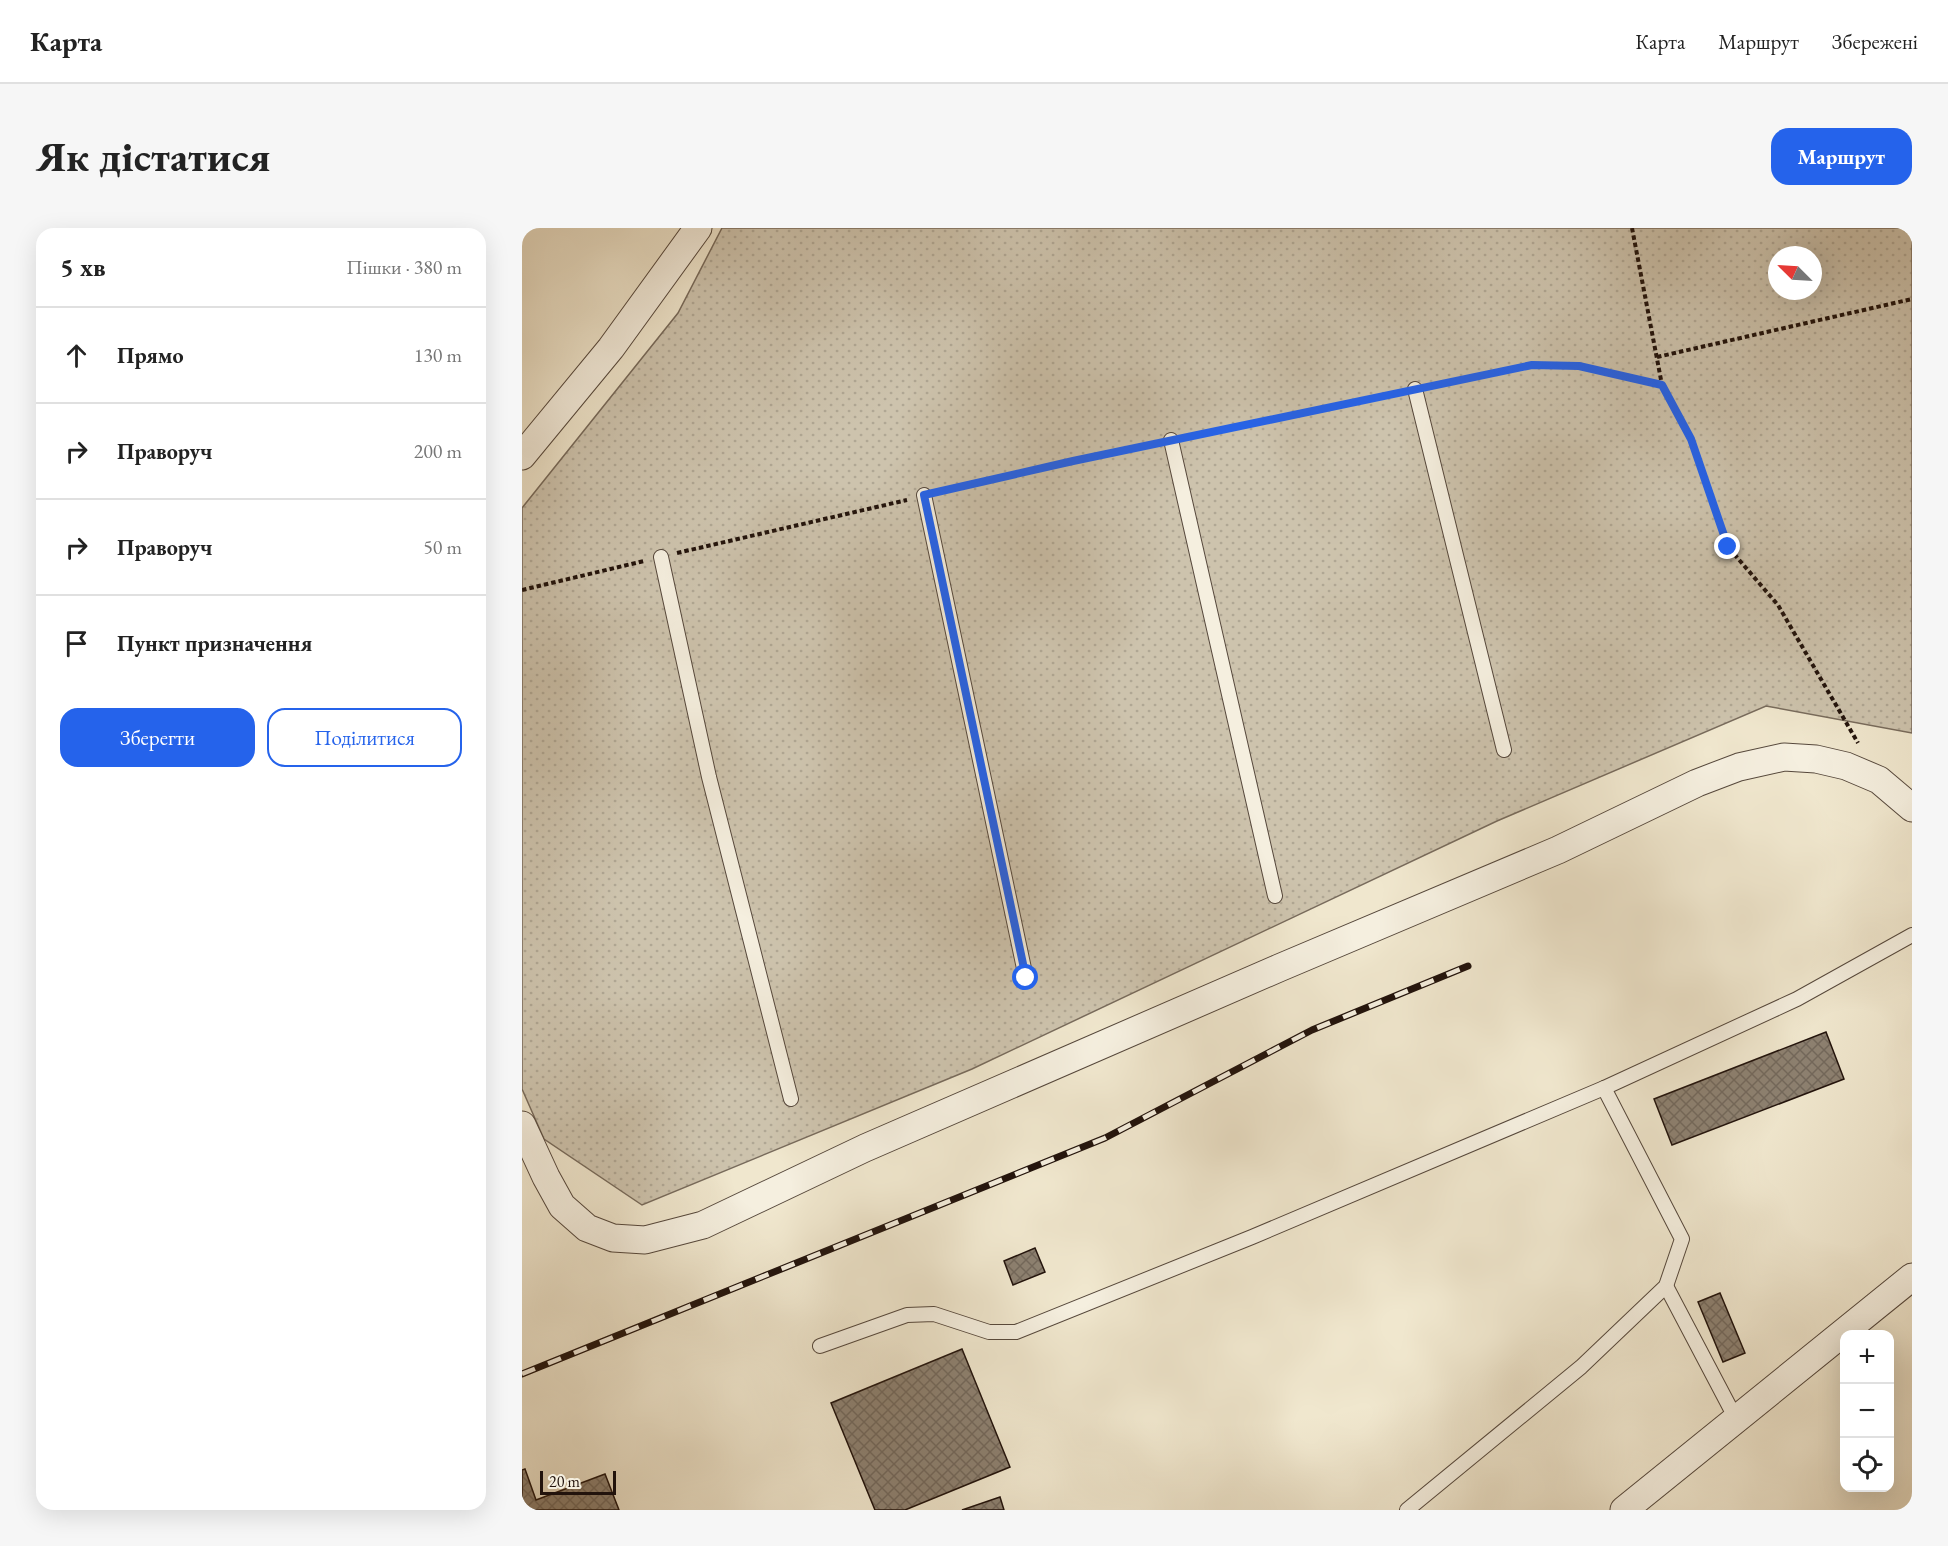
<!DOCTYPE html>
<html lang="uk">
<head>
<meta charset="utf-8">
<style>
  :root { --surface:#fff; --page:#f6f6f6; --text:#222; --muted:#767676; --line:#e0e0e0; --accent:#2563eb }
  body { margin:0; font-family:"EB Garamond",serif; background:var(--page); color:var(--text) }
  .controls { position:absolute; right:18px; bottom:18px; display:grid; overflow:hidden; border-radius:12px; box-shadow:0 6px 24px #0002 }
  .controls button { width:54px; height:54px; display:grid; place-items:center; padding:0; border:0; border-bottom:2px solid var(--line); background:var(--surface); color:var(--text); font:30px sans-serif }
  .compass { position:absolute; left:1246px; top:18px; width:54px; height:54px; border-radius:50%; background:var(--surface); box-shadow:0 6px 24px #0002; rotate:294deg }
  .scale { position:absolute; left:18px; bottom:15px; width:76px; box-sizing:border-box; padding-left:6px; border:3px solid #22130c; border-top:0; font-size:16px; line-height:21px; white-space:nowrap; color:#22130c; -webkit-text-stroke:4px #f5efdf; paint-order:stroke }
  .stop { position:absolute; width:18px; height:18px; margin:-14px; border:4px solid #2563eb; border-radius:50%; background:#fff }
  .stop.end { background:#2563eb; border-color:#fff; box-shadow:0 2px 6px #0008 }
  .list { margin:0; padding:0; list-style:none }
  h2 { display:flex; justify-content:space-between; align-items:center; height:78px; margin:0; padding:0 24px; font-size:26px }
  h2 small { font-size:20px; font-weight:400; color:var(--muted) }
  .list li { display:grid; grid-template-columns:39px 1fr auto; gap:18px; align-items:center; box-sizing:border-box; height:96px; padding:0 24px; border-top:2px solid var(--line) }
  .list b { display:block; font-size:22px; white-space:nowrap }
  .list em { font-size:20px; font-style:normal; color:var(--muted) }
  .actions { display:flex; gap:12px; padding:18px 24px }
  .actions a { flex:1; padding:14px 0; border:2px solid var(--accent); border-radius:18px; text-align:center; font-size:21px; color:var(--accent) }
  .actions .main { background:var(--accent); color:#fff }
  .icon { flex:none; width:33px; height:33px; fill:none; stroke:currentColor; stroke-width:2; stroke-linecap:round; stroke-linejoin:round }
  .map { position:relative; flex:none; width:1390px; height:1282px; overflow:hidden; border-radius:18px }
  header { display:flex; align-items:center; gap:36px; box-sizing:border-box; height:84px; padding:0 30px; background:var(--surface); border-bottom:2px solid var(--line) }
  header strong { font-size:28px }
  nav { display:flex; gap:33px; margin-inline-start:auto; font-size:21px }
  .intro { display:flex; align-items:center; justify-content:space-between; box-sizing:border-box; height:144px; padding:0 36px }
  h1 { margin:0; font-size:42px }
  .button { padding:15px 27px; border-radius:18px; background:var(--accent); color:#fff; font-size:21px; font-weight:700 }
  main { display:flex; gap:36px; padding:0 36px }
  aside { flex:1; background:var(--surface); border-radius:18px; box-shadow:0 6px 24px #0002 }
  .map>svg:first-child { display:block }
</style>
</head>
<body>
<header>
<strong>Карта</strong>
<nav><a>Карта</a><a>Маршрут</a><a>Збережені</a></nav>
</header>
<div class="intro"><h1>Як дістатися</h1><a class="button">Маршрут</a></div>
<main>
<aside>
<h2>5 хв<small>Пішки · 380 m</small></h2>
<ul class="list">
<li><svg class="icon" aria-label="ahead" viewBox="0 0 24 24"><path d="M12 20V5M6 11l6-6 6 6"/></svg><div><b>Прямо</b></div><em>130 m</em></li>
<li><svg class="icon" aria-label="right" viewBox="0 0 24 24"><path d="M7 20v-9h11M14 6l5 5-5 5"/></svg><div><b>Праворуч</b></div><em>200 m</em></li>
<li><svg class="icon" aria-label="right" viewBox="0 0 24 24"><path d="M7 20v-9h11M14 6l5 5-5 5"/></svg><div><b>Праворуч</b></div><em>50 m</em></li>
<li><svg class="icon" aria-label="arrive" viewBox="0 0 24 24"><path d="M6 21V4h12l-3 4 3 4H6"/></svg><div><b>Пункт призначення</b></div></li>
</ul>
<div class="actions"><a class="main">Зберегти</a><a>Поділитися</a></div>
</aside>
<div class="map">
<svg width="1390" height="1282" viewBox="0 0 1390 1282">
  <defs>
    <pattern id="garden-dots" width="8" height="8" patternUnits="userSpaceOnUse" patternTransform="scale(1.5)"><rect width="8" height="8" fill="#cdc3ad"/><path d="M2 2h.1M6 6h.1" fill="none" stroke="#b0a794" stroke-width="1.8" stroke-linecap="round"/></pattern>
    <pattern id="building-cross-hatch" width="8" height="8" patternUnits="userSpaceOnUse" patternTransform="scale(1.5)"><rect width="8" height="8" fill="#8d8171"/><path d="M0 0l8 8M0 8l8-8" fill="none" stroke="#73685b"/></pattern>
  </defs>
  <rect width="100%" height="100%" fill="#f0e7ce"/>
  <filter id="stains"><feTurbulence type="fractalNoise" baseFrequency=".00333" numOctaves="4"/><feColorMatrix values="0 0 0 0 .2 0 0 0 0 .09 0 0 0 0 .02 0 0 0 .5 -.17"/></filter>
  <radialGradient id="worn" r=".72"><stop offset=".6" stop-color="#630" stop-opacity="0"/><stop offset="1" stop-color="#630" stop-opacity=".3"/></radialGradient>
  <path fill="url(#garden-dots)" stroke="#786b5c" stroke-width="1.5" fill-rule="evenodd" d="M 200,0 L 1390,0 L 1390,505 L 1244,478 L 975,593 L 450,841 L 120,977 L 22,911 L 0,861 L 0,280 L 156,85 ZM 1255,27 L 1291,27 L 1291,63 L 1255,63 Z"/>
  <g fill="url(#building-cross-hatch)" stroke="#22130c" stroke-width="1.5">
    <polygon points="1304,804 1322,851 1150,917 1132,871"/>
    <polygon points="513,1020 523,1044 491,1057 482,1033"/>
    <polygon points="1198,1065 1223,1125 1201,1134 1176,1074"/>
    <polygon points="440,1121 488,1239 383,1282 353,1282 309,1175"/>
    <polygon points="3,1241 14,1272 83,1246 97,1282 0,1282 0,1242"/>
    <polygon points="478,1269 482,1282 440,1282"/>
  </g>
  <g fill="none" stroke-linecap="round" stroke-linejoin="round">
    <defs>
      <g id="service">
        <polyline points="893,161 982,522"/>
        <polyline points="649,212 753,668"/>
        <polyline points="402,267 504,750"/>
        <polyline points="139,329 187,549 269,871"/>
        <polyline points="1144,1058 1214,1191"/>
        <polyline points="298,1118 385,1087 412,1086 467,1104 494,1104 730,1009 1082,860 1275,771 1390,707"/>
        <polyline points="885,1282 1059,1139 1144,1058 1160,1011 1082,860"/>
      </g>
      <g id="minor">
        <polyline points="0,228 89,120 176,0"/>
        <polyline points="0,897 24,949 40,978 65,1000 91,1010 123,1012 181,997 343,920 757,740 1036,622 1175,555 1217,539 1262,529 1294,531 1324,538 1357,552 1390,580"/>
        <polyline points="1102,1282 1390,1049"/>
      </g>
    </defs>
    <use href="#service" stroke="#56483c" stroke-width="16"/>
    <use href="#minor" stroke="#56483c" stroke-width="29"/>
    <g stroke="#22130c" stroke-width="4" stroke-dasharray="4.5 3" stroke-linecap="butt">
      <polyline points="1110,0 1140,157 1169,211 1206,319 1256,377 1336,515"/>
      <polyline points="1135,129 1390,71"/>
      <polyline points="911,158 1010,137 1057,138 1140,157"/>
      <polyline points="667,208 874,165"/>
      <polyline points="421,263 631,216"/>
      <polyline points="155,325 385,272"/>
      <polyline points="0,362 122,333"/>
    </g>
    <use href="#service" stroke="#f5efdf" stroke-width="14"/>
    <use href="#minor" stroke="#f5efdf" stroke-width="27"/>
    <defs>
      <polyline id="rail" points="0,1146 583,910 790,802 946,738"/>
    </defs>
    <use href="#rail" stroke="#22130c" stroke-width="7"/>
    <use href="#rail" stroke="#f5efdf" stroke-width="4.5" stroke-dasharray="14" stroke-linecap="butt"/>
  </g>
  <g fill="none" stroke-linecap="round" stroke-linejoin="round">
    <polyline stroke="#2563eb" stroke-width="8" points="504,750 402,267 551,233 1010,137 1057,138 1140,157 1169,211 1206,319"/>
  </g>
  <rect width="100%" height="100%" filter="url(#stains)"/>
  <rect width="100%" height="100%" fill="url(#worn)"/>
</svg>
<div class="controls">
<button>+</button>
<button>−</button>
<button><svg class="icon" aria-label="locate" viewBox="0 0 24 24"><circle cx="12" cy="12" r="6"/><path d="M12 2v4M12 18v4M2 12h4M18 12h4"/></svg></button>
</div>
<svg class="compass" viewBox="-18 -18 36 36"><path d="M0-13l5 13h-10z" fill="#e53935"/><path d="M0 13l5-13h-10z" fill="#767676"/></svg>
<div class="scale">20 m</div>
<div class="stop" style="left:504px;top:750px"></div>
<div class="stop end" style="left:1206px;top:319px"></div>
</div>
</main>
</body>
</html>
